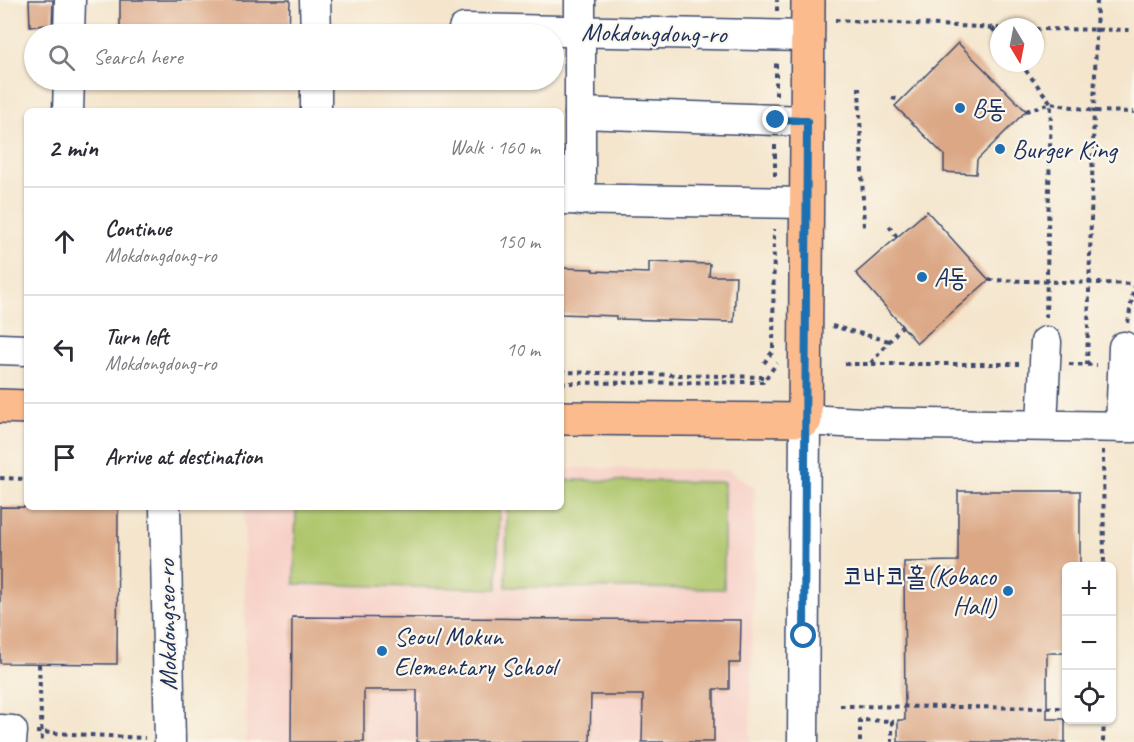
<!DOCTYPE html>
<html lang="en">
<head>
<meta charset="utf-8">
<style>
  :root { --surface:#fff; --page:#f7f7f7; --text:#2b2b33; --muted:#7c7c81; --line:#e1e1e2 }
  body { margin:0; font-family:Caveat,"Poor Story",sans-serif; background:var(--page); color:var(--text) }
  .controls { position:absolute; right:18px; bottom:18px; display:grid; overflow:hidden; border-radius:9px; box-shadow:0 2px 4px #0004 }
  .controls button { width:54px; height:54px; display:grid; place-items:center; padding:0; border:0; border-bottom:2px solid var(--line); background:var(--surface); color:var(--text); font:30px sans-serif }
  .compass { position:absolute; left:990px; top:18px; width:54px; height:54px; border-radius:50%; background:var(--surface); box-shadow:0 2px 4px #0004; rotate:170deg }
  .stop { position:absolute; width:18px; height:18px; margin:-14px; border:4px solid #1f6fb2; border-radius:50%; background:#fff }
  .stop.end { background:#1f6fb2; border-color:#fff; box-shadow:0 2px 6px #0008 }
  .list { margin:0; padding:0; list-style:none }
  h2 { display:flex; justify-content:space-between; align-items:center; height:78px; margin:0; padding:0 24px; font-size:26px }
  h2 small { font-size:20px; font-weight:400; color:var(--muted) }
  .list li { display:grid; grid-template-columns:39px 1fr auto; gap:18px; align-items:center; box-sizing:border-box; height:108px; padding:0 24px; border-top:2px solid var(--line) }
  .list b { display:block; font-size:22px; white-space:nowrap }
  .list p { margin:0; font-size:20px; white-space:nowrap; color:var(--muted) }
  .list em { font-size:20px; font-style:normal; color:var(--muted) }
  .icon { flex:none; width:33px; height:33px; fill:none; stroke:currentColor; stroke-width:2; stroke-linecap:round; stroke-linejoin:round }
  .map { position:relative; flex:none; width:1134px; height:742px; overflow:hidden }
  .search { position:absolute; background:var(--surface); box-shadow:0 2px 4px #0004; left:24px; top:24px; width:540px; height:66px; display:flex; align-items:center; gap:15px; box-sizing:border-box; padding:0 21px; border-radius:33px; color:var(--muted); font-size:22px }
  .panel { position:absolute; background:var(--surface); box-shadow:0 2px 4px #0004; left:24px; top:108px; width:540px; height:402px; border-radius:9px }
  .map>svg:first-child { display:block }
</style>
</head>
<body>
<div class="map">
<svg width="1134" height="742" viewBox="0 0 1134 742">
  <rect width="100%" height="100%" fill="#fbf7ec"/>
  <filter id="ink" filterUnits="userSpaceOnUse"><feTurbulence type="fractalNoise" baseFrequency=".0167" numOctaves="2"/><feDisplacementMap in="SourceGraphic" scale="12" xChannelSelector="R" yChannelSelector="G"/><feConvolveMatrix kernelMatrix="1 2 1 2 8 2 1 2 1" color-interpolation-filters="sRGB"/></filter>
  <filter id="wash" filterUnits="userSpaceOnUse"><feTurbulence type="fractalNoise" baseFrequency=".008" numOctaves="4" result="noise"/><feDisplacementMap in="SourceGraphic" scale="24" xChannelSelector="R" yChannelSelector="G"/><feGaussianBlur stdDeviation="1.35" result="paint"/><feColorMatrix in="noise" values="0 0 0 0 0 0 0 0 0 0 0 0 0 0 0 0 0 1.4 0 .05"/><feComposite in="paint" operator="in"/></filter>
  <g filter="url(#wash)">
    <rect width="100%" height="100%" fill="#f4e5cc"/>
    <polygon fill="#f7d1c8" points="561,468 729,470 755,488 750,742 246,742 244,507 561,507"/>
    <g fill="#aec66c" stroke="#647a65" stroke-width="1.5">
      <polygon points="561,480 724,482 724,589 506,587 507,507 561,507"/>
      <polygon points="296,507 499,507 497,589 294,584"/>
    </g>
    <g id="blocks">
      <g fill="#dba785">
        <polygon points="29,0 53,0 52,25 30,26"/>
        <polygon points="120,0 290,0 289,34 120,34"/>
        <polygon points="958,43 1026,111 977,160 976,174 944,172 944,155 895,106"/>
        <polygon points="927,211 989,280 917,343 856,273"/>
        <polygon points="649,262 710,264 709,276 736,276 734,322 616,319 616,316 561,314 561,268 593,269 593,271 649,273"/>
        <polygon points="958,491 1080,491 1080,567 1066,567 1066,653 1047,653 1047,719 1065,719 1065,742 898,742 898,720 905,720 904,562 958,561"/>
        <polygon points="0,507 118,508 117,664 0,663"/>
        <polygon points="292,617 741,620 740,663 729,663 729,689 714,689 714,742 642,742 643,695 591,695 590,742 417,742 417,690 364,690 364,742 291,742"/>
      </g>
    </g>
  </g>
  <g filter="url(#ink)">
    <use href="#blocks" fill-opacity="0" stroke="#3c4a6e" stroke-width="1.5"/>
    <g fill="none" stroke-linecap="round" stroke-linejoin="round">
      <defs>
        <g id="minor">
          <polyline points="315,0 316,34"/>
          <polyline points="464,29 808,36"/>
          <polyline points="69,34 70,0"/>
          <polyline points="316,80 316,111"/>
          <polyline points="68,111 69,80"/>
          <polyline points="580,113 807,121"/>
          <polyline points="561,199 807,203"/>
          <polyline points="580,200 580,0"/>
          <polyline points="0,349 27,350"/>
          <polyline points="1042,425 1046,342"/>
          <polyline points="1121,427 1124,347"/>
          <polyline points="165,507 170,742"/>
          <polyline points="0,730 12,731 11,742"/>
          <polyline points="803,742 805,420 862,423 1134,427"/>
        </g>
        <g id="major">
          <polyline points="0,406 27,407"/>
          <polyline points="561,418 805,420 808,0"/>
        </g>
      </defs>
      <use href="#minor" stroke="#3c4a6e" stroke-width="33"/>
      <use href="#major" stroke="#3c4a6e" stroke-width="36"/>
      <g stroke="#3c4a6e" stroke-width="4" stroke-dasharray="4.5 4.5" stroke-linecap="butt">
        <polyline points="777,11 777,0"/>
        <polyline points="835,20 999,28"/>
        <polyline points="992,28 999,37"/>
        <polyline points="1035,29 1134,30"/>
        <polyline points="1020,63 1051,103 1046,317"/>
        <polyline points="859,87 864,229"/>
        <polyline points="776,95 776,61"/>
        <polyline points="892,98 901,100"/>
        <polyline points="1026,111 1051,103 1094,111 1134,112"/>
        <polyline points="775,176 775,145"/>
        <polyline points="889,226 897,237"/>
        <polyline points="989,280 1134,284"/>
        <polyline points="1128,323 1134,286"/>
        <polyline points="832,326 889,341"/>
        <polyline points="764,363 773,351 774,229"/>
        <polyline points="871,363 902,326"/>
        <polyline points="845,364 1019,364"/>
        <polyline points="1069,364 1097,365"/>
        <polyline points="1087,365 1097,0"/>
        <polyline points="561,372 763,377"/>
        <polyline points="561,383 763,382 777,363"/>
        <polyline points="1103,450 1104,566"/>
        <polyline points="0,478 27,479"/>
        <polyline points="39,664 42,742"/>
        <polyline points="840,706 1066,708"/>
        <polyline points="36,732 145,738"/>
        <polyline points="860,742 860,720 892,721 892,742"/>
        <polyline points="1103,742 1104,720"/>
      </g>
      <use href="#minor" stroke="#fff" stroke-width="30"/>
      <use href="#major" stroke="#fbbb8d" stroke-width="33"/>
    </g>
  </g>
  <g fill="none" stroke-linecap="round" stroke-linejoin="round" filter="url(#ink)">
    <polyline stroke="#1f6fb2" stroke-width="8" points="776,120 807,121 804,636"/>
  </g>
  <g fill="#1f6fb2" stroke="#fbf7ec" stroke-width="2">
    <circle cx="960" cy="108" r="6"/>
    <circle cx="1000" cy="149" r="6"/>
    <circle cx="922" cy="277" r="6"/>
    <circle cx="1008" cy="591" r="6"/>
    <circle cx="382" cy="651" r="6"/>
  </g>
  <g text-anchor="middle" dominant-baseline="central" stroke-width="4.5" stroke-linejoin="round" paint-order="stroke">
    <g font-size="26" fill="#1b2f5e" stroke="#fbf7ec">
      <text transform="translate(654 33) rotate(1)">Mokdongdong-ro</text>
      <text transform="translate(167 625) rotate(-91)">Mokdongseo-ro</text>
    </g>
    <g font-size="26" fill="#1b2f5e" stroke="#fbf7ec" text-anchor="start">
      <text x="972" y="108">B동</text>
      <text x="1012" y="149">Burger King</text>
      <text x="934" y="277">A동</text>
      <text x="996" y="576" text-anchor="end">코바코홀(Kobaco<tspan x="996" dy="30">Hall)</tspan></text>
      <text x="394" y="636">Seoul Mokun<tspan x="394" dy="30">Elementary School</tspan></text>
    </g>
  </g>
</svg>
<div class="controls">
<button>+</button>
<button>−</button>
<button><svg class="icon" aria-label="locate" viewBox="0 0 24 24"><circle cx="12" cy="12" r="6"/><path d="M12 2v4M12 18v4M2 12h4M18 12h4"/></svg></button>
</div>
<svg class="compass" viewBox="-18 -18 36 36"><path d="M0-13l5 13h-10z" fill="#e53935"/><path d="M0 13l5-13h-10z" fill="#7c7c81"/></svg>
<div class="stop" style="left:804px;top:636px"></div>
<div class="stop end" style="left:776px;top:120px"></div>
<div class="search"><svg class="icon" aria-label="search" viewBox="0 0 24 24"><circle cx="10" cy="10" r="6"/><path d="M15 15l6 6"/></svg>Search here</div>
<section class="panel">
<h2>2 min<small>Walk · 160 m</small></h2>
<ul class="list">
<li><svg class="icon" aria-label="ahead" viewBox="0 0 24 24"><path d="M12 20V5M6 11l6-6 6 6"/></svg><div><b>Continue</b><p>Mokdongdong-ro</p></div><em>150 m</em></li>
<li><svg class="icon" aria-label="left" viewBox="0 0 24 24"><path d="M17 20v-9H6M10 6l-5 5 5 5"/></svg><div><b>Turn left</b><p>Mokdongdong-ro</p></div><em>10 m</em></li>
<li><svg class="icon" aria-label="arrive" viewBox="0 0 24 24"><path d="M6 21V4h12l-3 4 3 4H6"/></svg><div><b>Arrive at destination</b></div></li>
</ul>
</section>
</div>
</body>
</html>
